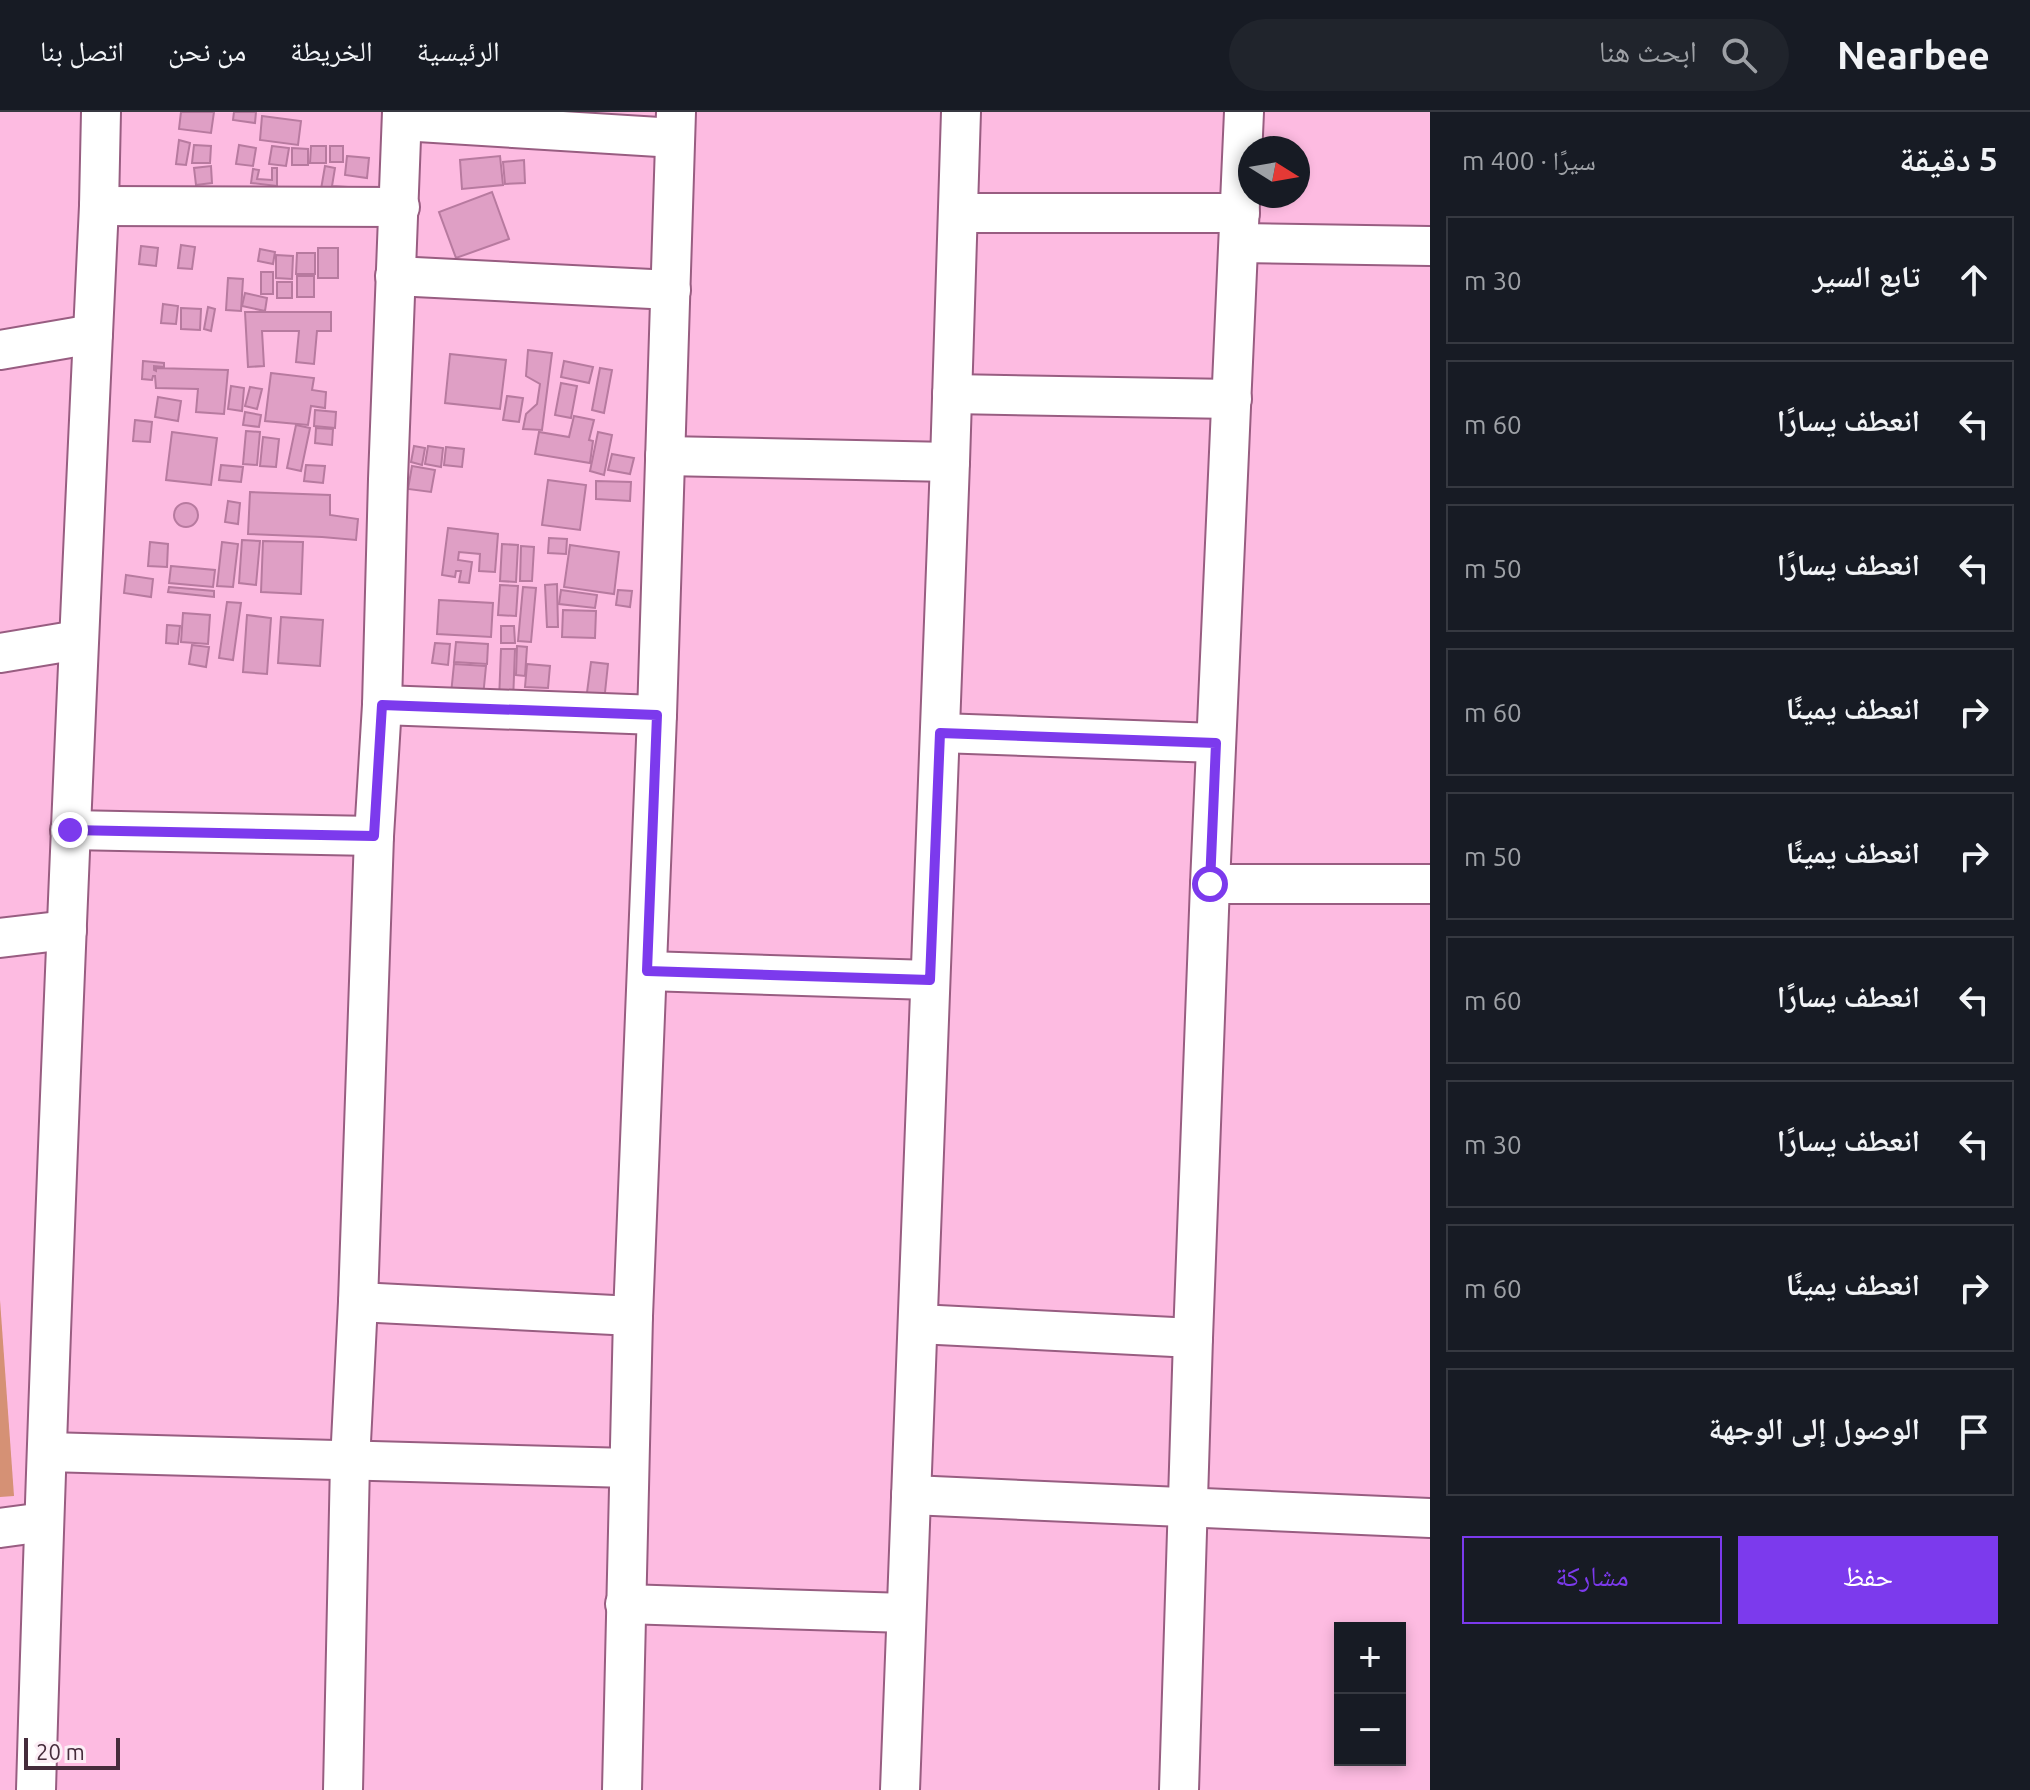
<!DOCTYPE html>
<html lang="ar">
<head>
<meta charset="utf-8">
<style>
  :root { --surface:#171b24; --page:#20242c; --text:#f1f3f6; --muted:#9ea1a6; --line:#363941; --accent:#7c3aed }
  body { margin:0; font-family:Ubuntu,"Noto Naskh Arabic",sans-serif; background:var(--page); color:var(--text); direction:rtl }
  .controls { position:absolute; right:24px; bottom:24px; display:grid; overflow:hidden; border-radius:0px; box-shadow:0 4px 12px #0003 }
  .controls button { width:72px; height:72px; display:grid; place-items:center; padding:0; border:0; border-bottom:2px solid var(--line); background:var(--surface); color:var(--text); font:40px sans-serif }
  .compass { position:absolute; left:1238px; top:24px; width:72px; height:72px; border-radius:50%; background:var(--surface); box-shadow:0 4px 12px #0003; rotate:101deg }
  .scale { position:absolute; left:24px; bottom:20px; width:96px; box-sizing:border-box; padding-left:8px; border:4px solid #452c3b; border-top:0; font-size:22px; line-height:28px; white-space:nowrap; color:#452c3b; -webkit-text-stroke:6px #fceef6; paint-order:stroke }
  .stop { position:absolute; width:24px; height:24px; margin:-18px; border:6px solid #7c3aed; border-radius:50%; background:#fff }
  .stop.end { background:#7c3aed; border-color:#fff; box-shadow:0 2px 8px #0008 }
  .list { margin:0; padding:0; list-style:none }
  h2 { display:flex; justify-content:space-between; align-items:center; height:104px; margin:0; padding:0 32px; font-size:34px }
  h2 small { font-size:26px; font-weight:400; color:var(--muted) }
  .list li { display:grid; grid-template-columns:52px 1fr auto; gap:24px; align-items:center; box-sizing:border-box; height:128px; margin:0 16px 16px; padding:0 16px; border:2px solid var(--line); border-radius:0px }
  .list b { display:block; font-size:30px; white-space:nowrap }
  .list em { font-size:26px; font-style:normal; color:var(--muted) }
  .actions { display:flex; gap:16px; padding:24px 32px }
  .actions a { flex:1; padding:18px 0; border:2px solid var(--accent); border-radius:0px; text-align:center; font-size:28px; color:var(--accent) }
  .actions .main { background:var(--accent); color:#fff }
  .icon { flex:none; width:44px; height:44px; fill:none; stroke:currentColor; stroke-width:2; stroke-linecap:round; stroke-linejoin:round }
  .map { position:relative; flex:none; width:1430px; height:1678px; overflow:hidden; direction:ltr }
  header { display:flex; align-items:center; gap:48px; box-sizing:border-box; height:112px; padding:0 40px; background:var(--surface); border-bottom:2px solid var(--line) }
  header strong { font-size:38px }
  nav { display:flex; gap:44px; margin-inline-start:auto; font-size:28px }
  .search { width:560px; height:72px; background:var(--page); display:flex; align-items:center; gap:20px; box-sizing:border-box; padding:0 28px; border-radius:44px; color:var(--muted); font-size:30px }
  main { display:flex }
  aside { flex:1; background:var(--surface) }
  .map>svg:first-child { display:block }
</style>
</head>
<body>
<header>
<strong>Nearbee</strong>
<div class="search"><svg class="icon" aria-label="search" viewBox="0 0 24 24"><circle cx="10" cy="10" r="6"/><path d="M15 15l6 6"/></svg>ابحث هنا</div>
<nav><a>الرئيسية</a><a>الخريطة</a><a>من نحن</a><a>اتصل بنا</a></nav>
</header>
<main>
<aside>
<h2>5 دقيقة<small>سيرًا · 400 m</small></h2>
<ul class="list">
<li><svg class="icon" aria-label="ahead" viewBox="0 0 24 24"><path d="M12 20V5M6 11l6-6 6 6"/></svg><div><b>تابع السير</b></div><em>30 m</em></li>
<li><svg class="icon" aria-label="left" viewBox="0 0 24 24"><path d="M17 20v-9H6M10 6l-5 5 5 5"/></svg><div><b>انعطف يسارًا</b></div><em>60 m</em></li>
<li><svg class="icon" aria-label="left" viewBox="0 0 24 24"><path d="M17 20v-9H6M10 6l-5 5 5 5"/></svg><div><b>انعطف يسارًا</b></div><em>50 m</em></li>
<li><svg class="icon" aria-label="right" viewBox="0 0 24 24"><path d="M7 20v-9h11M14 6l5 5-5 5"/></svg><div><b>انعطف يمينًا</b></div><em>60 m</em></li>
<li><svg class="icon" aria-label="right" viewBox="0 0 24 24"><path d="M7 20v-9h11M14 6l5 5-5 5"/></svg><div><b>انعطف يمينًا</b></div><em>50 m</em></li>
<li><svg class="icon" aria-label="left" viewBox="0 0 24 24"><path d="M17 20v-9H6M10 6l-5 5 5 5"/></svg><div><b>انعطف يسارًا</b></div><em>60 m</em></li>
<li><svg class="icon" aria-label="left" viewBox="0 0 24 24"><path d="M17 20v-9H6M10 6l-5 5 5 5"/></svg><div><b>انعطف يسارًا</b></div><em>30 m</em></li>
<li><svg class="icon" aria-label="right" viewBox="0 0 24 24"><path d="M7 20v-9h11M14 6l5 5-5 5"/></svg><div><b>انعطف يمينًا</b></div><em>60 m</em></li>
<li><svg class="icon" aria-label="arrive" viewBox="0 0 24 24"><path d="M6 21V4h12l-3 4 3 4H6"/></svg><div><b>الوصول إلى الوجهة</b></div></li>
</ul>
<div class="actions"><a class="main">حفظ</a><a>مشاركة</a></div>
</aside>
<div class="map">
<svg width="1430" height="1678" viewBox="0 0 1430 1678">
  <rect width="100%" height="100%" fill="#fdbbe1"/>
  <polygon fill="#d59175" points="0,1188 14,1384 0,1385"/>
  <g fill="#df9fc5" stroke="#b77a9f" stroke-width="2">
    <polygon points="181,0 214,0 211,21 179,17"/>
    <polygon points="234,0 256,0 255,11 233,8"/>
    <polygon points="262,4 301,9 298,33 260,28"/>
    <polygon points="179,28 190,31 186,53 176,52"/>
    <polygon points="194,33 211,34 210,51 192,51"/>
    <polygon points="239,33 256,36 253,54 236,52"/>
    <polygon points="272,34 289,36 286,54 269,52"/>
    <polygon points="311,34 326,34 326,51 310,51"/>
    <rect x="330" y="34" width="13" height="16"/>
    <polygon points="292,36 308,37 308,53 292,53"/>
    <polygon points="347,44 369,46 367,66 345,63"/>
    <polygon points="500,44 503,73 462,77 460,48"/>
    <polygon points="524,48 525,71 505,72 503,50"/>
    <polygon points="211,54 212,71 196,73 194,56"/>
    <polygon points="325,54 335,56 332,74 347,75 345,92 319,89"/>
    <polygon points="272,56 277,56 277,74 251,71 253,57 259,58 257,67 272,68"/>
    <polygon points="492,80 509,127 456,146 439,100"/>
    <polygon points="181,133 195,135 192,157 178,156"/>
    <polygon points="141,134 158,136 156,154 139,152"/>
    <rect x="318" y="136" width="20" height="30"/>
    <polygon points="260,137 275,140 273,152 258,149"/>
    <polygon points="297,141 315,141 315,162 296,162"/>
    <polygon points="276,143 293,144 292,167 276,166"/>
    <rect x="261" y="160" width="12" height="22"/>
    <rect x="297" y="164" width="17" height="21"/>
    <polygon points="228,166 243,167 241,199 226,198"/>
    <rect x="277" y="170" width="15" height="16"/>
    <polygon points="245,181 267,186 265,199 242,194"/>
    <polygon points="163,192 178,194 176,212 161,211"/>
    <polygon points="208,195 215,197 211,219 204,217"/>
    <polygon points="181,196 201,197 200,218 181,217"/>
    <polygon points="245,200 331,200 331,219 317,219 314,252 296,250 299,219 262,219 264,254 248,255"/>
    <polygon points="528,238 552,241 542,318 523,317 526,302 537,292 540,272 526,264"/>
    <polygon points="450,242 506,248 500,297 445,291"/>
    <polygon points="143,249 164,251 164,255 154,254 154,258 156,259 156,256 228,258 224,302 196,300 198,277 156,276 155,264 153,264 152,268 142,267"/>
    <polygon points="564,249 593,255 589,271 561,265"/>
    <polygon points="600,256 612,258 604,301 592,298"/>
    <polygon points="271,261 314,266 312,278 326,280 325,296 311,294 308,313 265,309"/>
    <polygon points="561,271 577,274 571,306 555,303"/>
    <polygon points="231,274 244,276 242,299 228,297"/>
    <polygon points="250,275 262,277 257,297 245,294"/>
    <polygon points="507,284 523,286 519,310 503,308"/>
    <polygon points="158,285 181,289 178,309 155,305"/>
    <polygon points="315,298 336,300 335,316 314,314"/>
    <polygon points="245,300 261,303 259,315 243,313"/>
    <polygon points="574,304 594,308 589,328 593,329 590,351 535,342 539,320 569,325"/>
    <polygon points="135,308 152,310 150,330 133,329"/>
    <polygon points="296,313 310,316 301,359 287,356"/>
    <polygon points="316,316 333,317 332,333 315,331"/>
    <polygon points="246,319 260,320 257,353 243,352"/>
    <polygon points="172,320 217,326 211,373 166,368"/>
    <polygon points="598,320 612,323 604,363 590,359"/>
    <polygon points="263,325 279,327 276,355 260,354"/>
    <polygon points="414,334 425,336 422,353 411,350"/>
    <polygon points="428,334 443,336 441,355 425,352"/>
    <polygon points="446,335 464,337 462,355 444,353"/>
    <polygon points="612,342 634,346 630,362 608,358"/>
    <polygon points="221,353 243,355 241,370 219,368"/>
    <polygon points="306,353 325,354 323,371 304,369"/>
    <polygon points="412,354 435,358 431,380 408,377"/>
    <polygon points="548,368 586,373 580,418 542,413"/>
    <polygon points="596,369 631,370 630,389 596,387"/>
    <polygon points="250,380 330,383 330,403 358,407 356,428 322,425 248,422"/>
    <polygon points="228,389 240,391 238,412 225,410"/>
    <circle cx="186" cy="403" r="12"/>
    <polygon points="448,416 498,422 495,460 479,459 480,442 459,440 458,448 472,450 469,471 459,470 461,459 456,459 455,465 442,463"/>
    <polygon points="549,426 567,427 566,442 548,441"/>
    <polygon points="242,428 260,429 256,473 239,471"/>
    <polygon points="263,429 303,430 301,482 261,480"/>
    <polygon points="150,430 168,432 167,455 148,454"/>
    <polygon points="222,430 238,432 233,475 217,474"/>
    <polygon points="502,432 518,433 516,470 500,469"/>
    <polygon points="570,433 619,440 614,482 564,475"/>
    <polygon points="521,434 534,435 532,469 520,469"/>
    <polygon points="171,454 215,458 213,475 169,471"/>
    <polygon points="126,463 153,467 151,485 124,481"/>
    <polygon points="557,472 558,515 547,515 545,473"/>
    <polygon points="500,473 518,474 516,504 498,503"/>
    <polygon points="169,475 214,479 214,485 168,480"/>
    <polygon points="523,475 536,476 531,530 518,529"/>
    <polygon points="561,478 597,483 595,496 559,492"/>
    <polygon points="618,478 632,479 630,495 616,493"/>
    <polygon points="439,488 493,491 491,525 437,522"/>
    <polygon points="227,490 241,491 233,548 219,546"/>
    <polygon points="563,498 596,499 595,526 562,525"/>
    <polygon points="183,501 210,503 208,532 181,530"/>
    <polygon points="247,503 271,506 267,562 243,560"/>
    <polygon points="281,505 323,508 320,554 278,551"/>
    <polygon points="167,513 180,514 178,532 166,531"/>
    <polygon points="501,514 514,514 515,531 501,531"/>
    <polygon points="456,530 488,532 487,552 454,550"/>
    <polygon points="435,531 450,532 448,553 432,551"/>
    <polygon points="192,533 209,535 206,555 189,552"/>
    <polygon points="517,534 527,535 525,564 516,563"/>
    <polygon points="501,537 515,537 513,590 499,589"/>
    <polygon points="591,550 608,552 604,590 586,588"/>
    <polygon points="454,552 486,554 483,585 451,582"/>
    <polygon points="527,552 550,554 548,576 525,575"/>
  </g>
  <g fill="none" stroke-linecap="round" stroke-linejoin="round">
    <defs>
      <g id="street">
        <polyline points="402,9 675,26"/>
        <polyline points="99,94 400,95"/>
        <polyline points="959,101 1240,101"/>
        <polyline points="1239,131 1430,134"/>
        <polyline points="395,164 671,178"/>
        <polyline points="0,238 93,222"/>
        <polyline points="952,282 1232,287"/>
        <polyline points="665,344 950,350"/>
        <polyline points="0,541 78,528"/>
        <polyline points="382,593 657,603"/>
        <polyline points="940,621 1216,631"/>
        <polyline points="70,718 374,724"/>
        <polyline points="1210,772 1430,772"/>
        <polyline points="0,826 67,818"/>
        <polyline points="647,859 930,868"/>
        <polyline points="358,1190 633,1204"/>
        <polyline points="918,1212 1193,1226"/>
        <polyline points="47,1340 629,1356"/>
        <polyline points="911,1383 1430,1406"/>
        <polyline points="0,1416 44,1410"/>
        <polyline points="625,1492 906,1501"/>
        <path d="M 36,1678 C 51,1150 74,622 99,94 L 101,0"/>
        <polyline points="343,1678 350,1350 358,1190 374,724 382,593 388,367 402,0"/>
        <polyline points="622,1678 633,1204 657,603 676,0"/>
        <polyline points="900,1678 950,350 961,0"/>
        <polyline points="1179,1678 1193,1226 1210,772 1244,0"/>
      </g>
    </defs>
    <use href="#street" stroke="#985d81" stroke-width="42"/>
    <use href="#street" stroke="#fff" stroke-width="38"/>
  </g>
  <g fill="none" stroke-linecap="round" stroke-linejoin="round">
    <polyline stroke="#7c3aed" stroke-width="10" points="70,718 374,724 382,593 657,603 647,859 930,868 940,621 1216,631 1210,772"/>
  </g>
</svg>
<div class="controls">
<button>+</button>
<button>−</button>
</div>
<svg class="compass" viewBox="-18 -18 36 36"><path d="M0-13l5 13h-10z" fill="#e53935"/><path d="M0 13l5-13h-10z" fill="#9ea1a6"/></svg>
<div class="scale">20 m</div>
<div class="stop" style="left:1210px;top:772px"></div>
<div class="stop end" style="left:70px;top:718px"></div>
</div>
</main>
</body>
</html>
